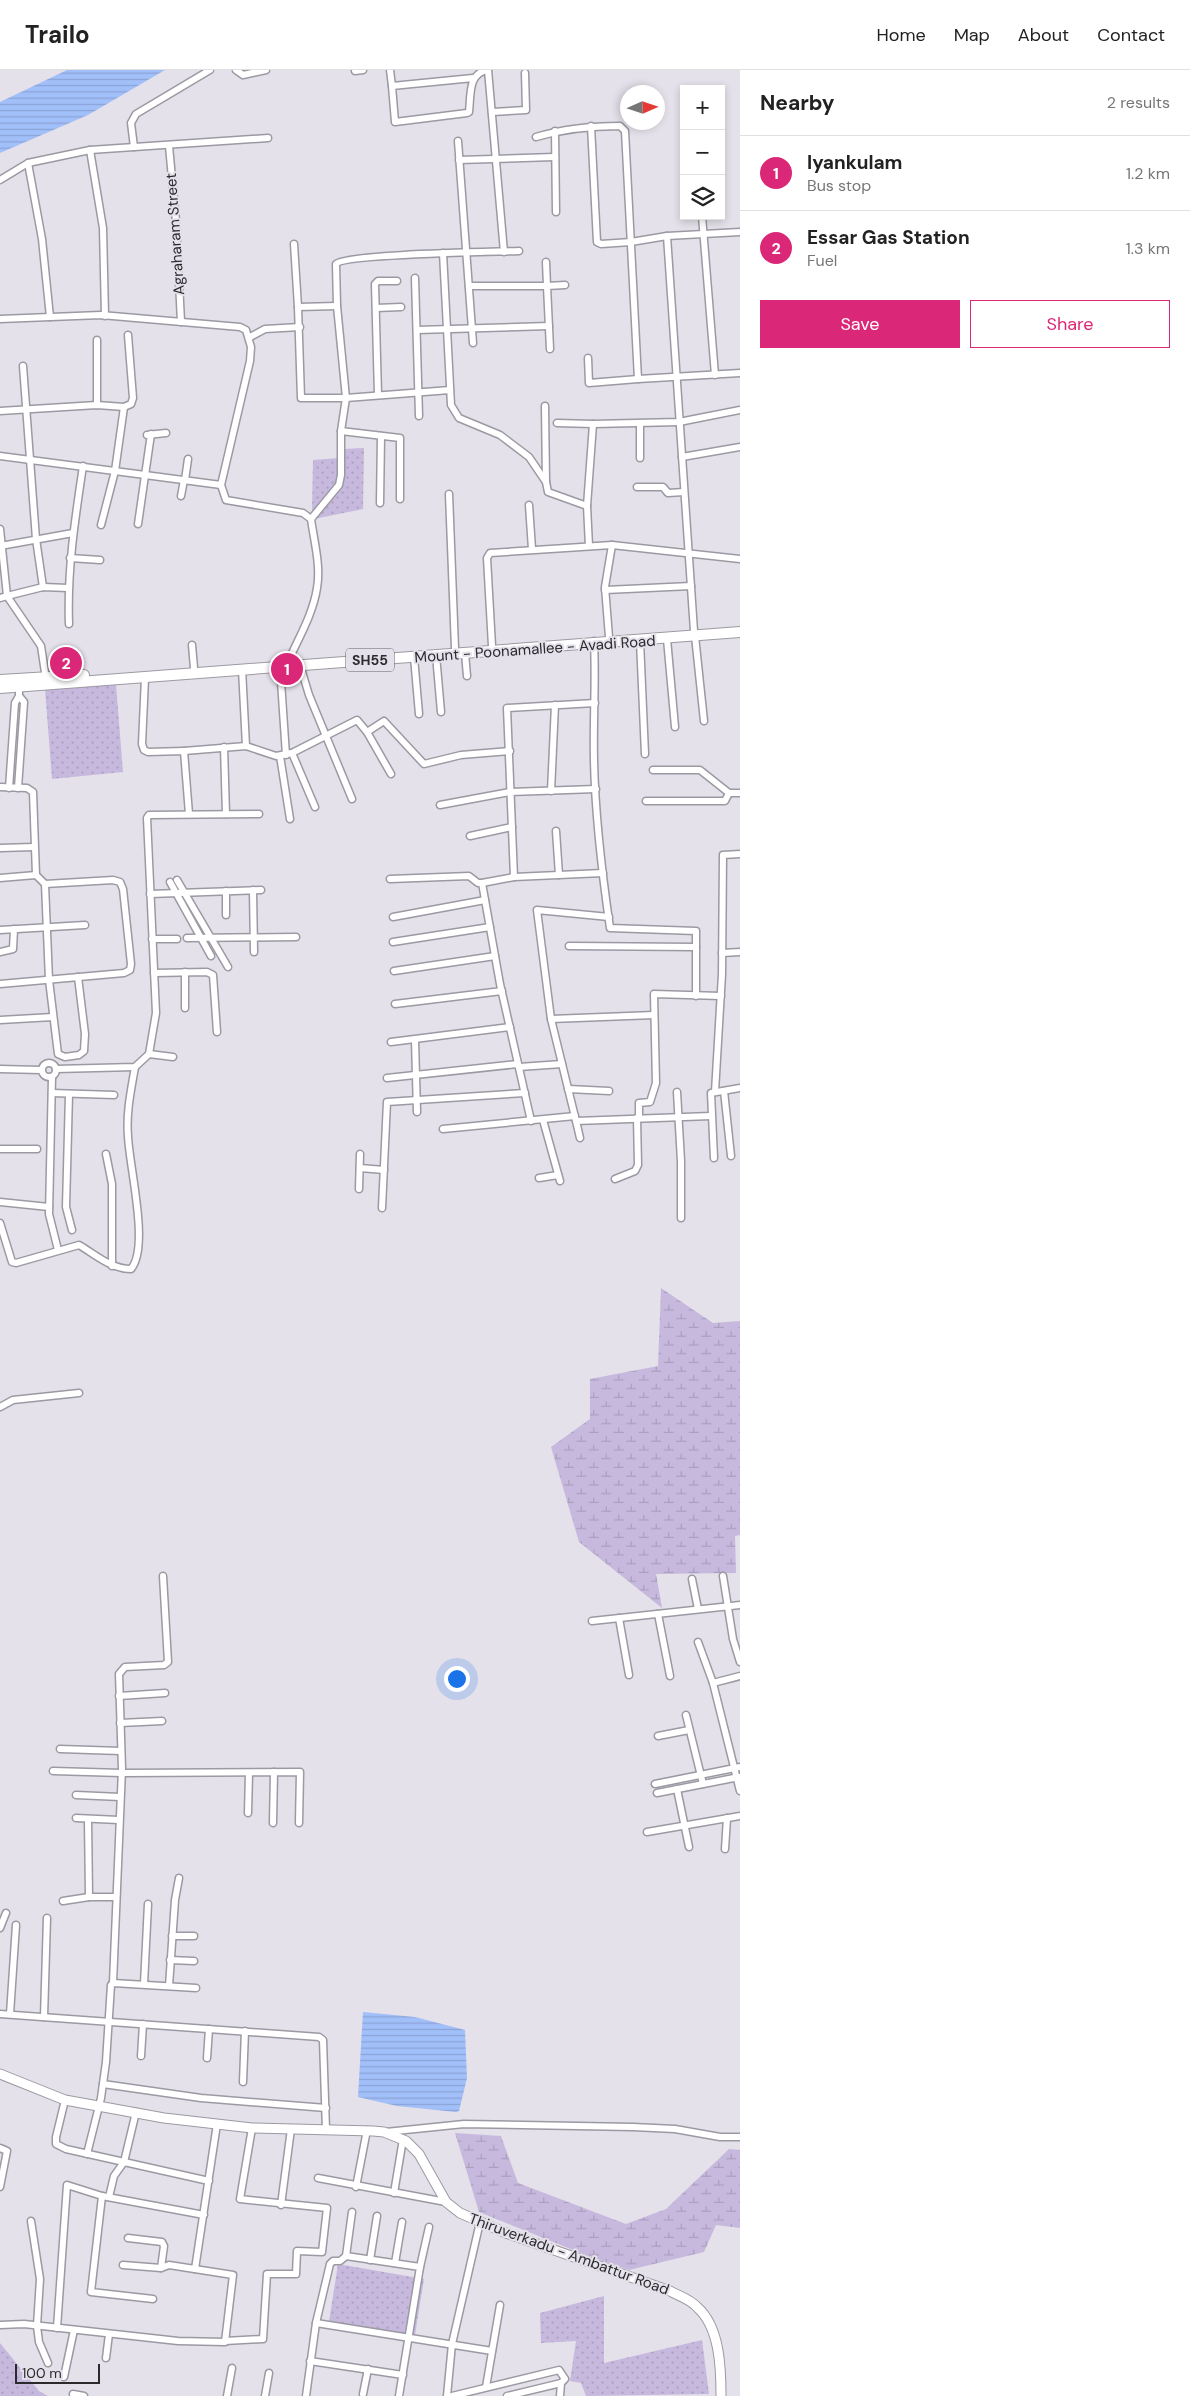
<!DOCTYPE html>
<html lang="en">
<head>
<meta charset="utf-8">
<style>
  :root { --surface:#fff; --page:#f6f6f6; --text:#222; --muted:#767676; --line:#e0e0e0; --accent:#db2777 }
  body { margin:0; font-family:"DM Sans",sans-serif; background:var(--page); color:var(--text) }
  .controls { position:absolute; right:15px; top:15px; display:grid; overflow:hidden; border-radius:0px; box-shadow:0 2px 8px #0003 }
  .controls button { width:45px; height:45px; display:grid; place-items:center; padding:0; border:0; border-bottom:1px solid var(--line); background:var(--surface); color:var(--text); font:25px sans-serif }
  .compass { position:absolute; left:620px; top:15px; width:45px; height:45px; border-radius:50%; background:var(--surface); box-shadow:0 2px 8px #0003; rotate:87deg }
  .scale { position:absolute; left:15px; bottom:12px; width:85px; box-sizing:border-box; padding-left:5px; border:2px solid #2b2a2d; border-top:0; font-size:14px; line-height:18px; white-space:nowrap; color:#2b2a2d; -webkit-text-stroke:4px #e4e1ea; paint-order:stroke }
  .you { position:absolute; left:456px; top:1608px; width:18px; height:18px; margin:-12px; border:4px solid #fff; border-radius:50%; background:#1a73e8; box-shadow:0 0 0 8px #1a73e833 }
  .badge { display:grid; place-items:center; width:32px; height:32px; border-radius:50%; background:var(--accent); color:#fff; font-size:16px; font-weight:700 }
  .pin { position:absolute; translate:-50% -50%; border:2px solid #fff; box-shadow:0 1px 5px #0006 }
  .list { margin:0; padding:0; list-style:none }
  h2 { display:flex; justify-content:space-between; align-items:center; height:65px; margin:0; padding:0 20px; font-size:21px }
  h2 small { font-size:16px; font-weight:400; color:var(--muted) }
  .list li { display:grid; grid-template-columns:32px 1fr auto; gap:15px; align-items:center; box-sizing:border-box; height:75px; padding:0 20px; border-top:1px solid var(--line) }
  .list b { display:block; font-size:19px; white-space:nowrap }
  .list p { margin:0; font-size:16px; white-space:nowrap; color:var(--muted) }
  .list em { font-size:16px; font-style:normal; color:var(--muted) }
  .actions { display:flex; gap:10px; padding:15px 20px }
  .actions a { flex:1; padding:11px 0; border:1px solid var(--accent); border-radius:0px; text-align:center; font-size:18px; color:var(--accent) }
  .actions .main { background:var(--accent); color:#fff }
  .icon { flex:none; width:28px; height:28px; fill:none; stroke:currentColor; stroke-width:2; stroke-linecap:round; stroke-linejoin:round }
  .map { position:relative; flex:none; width:740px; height:2326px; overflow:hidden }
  header { display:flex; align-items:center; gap:30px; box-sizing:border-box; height:70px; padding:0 25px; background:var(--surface); border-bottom:1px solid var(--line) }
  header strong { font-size:24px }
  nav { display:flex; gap:28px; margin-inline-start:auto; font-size:18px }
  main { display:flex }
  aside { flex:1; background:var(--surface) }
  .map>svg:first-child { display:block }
</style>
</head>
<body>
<header>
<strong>Trailo</strong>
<nav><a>Home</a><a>Map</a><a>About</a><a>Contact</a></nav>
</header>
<main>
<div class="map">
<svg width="740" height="2326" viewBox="0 0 740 2326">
  <defs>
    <pattern id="grass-dots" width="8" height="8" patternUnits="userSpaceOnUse" patternTransform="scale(1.25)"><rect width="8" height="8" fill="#c7b9de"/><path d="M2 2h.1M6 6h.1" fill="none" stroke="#ab9fbf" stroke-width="1.8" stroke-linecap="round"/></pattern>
    <pattern id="wetland-marsh" width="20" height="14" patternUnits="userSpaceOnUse" patternTransform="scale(1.25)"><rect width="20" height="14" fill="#c7b9de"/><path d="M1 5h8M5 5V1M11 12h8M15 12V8" fill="none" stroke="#ab9fbf"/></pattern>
    <pattern id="water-rules" width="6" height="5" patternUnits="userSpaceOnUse" patternTransform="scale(1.25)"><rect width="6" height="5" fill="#a1bff9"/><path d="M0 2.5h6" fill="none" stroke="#8ba4d6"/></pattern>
  </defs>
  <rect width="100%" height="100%" fill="#e4e1ea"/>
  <g fill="url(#grass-dots)">
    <polygon points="364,378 363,439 314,449 342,415 343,379"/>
    <path d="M 339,388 C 338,419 332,421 312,443 L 313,390 Z"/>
    <polygon points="116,615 123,702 52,709 45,619"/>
    <polygon points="338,2194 424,2209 415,2265 329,2252"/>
    <polygon points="604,2226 604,2293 702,2270 709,2324 586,2326 581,2313 570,2311 576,2271 541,2273 540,2243"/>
    <polygon points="0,2273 39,2321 48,2326 0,2326"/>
  </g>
  <g fill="url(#wetland-marsh)">
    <polygon points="661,1218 713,1253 740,1251 740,1465 735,1466 736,1503 656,1504 662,1538 579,1472 551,1377 590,1349 590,1309 658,1296"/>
    <polygon points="455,2063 501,2066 518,2113 626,2154 666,2139 729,2079 740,2080 740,2158 716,2155 704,2182 629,2200 583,2184 479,2142"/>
  </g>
  <g fill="url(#water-rules)">
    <polygon points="67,0 165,0 88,45 0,83 0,32"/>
    <polygon points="363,1942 415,1947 465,1960 467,2008 459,2041 456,2042 397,2036 358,2027"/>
  </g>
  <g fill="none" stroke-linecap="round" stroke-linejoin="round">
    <defs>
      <g id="minor">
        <polyline points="236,0 243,5 266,0"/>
        <polyline points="390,0 392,16"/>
        <polyline points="488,0 504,182"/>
        <polyline points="355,1 363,0"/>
        <path d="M 473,8 L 392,16 L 395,52 L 467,43 L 469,42 C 471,24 468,3 488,0"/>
        <polyline points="492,42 526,40 525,3"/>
        <polyline points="591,56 597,172 601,174 631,172 667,166 740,162"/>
        <polyline points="555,61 556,142"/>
        <path d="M 536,67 C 563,59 591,56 620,56 L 625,61 L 638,309 L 740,303"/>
        <polyline points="458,71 473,273"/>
        <polyline points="169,76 176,151 181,252"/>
        <polyline points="134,77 131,53 136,44 210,0"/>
        <polyline points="90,80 103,158 105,246"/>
        <polyline points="459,90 554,87"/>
        <polyline points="28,93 42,169 50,247"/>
        <polyline points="0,110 28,93 90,80 268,68"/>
        <polyline points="702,146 715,305"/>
        <polyline points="667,166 694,561"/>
        <polyline points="294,174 298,237"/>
        <polyline points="443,183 451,335 459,348 500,365 529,387 546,412"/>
        <polyline points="415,208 419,346"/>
        <polyline points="469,216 547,216 546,192"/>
        <polyline points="337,236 298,237 301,328 346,328 450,320"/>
        <polyline points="376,238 401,237"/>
        <path d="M 0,249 L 101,245 L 240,257 L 246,260 L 251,277 L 250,291 L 221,415 L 226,430 L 303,443 L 311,449 C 314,471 321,496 317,518 C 313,544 299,567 289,590 L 288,596"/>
        <polyline points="417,260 549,256"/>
        <polyline points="250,267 265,259 300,257"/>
        <polyline points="550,279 547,216 565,215"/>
        <polyline points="588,288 589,313 638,309"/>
        <polyline points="23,296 36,469 43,517"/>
        <polyline points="378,325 375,214 378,211 397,211"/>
        <polyline points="97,335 97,270"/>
        <polyline points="545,336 546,412 548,422 587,436"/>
        <polyline points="0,341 97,335 124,337 131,334 133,328 128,265"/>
        <polyline points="557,353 593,354"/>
        <polyline points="640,354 640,388"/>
        <polyline points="341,361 400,368 400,429"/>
        <polyline points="147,365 166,363"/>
        <polyline points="0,386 221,415"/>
        <polyline points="682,387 740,377"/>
        <polyline points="185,410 188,389"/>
        <polyline points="637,417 663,417 668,423 684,422"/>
        <polyline points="449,424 455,578"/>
        <polyline points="181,426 184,410"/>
        <polyline points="380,433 381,366"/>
        <polyline points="529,435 532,479"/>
        <path d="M 311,449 L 339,415 L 341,405 L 341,361 L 346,328 L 337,236 L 336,194 C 344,184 496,182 519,181"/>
        <polyline points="138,454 151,364"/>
        <polyline points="101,455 115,401 124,337"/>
        <polyline points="0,459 7,526 0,528"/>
        <polyline points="0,476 73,463"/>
        <polyline points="589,476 587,436 593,354 679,352 740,340"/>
        <polyline points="70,488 100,490"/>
        <polyline points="605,520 691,516"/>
        <path d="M 69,554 C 67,501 75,449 83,396"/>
        <polyline points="695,566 704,651"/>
        <polyline points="609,567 605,517 612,475"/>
        <polyline points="667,569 675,657"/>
        <path d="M 594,571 C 596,611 593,650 594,690 C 595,746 602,803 610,858 L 696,861 L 696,926"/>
        <polyline points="640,571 645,684"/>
        <polyline points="192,575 194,598"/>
        <polyline points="492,576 487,488 490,483 612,475 740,489"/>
        <polyline points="465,583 467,606"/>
        <polyline points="436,585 441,642"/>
        <polyline points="414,587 419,644"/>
        <polyline points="300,595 309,625 352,729"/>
        <polyline points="280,597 286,685"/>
        <polyline points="242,599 246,676"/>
        <polyline points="145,608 142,674 144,680 148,682 184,681 189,744"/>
        <polyline points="46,609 41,576 7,526 43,517 68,518"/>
        <polyline points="367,662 391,704"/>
        <polyline points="224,677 226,744"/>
        <polyline points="184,681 246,676 276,686 292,683"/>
        <polyline points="280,686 290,749"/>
        <polyline points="653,700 700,700 729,723 740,723"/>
        <polyline points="0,717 27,718 33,722 36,805 45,814 49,910 58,984 65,987 79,985 84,981 85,964 78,907"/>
        <polyline points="9,718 15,633 19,626 19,616"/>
        <polyline points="18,718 24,632 19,626"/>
        <polyline points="551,721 555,635"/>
        <polyline points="646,731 725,731 729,723"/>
        <polyline points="440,735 510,722 596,719"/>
        <polyline points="315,737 292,683 357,650 367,662 384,651 424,694 461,685 510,681"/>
        <polyline points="556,761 559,805"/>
        <polyline points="470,766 512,757"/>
        <polyline points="0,778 34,777"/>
        <polyline points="514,807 507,638 595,633"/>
        <polyline points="0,808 36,805"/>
        <polyline points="390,809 469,806 478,813 482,813"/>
        <polyline points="177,810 228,897"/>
        <polyline points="170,812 211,886"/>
        <polyline points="253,820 254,882"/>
        <polyline points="226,821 226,845"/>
        <polyline points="150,824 261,820"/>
        <polyline points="393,847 485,830"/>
        <polyline points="609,847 537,840 551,949 576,1051 711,1046"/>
        <polyline points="0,860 85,855"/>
        <polyline points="187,868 296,867"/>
        <polyline points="152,869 177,869"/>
        <polyline points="393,872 490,857"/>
        <polyline points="569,876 696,877"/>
        <polyline points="0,882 13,879 14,859"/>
        <polyline points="722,883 740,882"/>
        <polyline points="394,901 495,886"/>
        <polyline points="185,902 185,938"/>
        <polyline points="154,903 207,902 213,905 217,962"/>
        <polyline points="0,914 124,903 130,900 131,894 123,819 120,812 113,810 45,814"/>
        <polyline points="395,934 502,921"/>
        <polyline points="551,949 654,945"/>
        <polyline points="0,950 53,947"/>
        <polyline points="415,970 417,1042"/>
        <polyline points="391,972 510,957"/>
        <polyline points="149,984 173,987"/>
        <circle cx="49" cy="1000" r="7"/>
        <polyline points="519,997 562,994"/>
        <polyline points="0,999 41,1000"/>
        <polyline points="56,999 135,997 149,984 156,943 147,748 149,745 259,744"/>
        <polyline points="52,1007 49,1144 58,1180"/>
        <polyline points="387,1008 518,994"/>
        <polyline points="568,1019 609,1021"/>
        <polyline points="724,1021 731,1086"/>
        <polyline points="677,1022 681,1091 681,1148"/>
        <polyline points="715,1022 722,904 723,785 740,784"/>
        <polyline points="52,1023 114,1025"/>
        <polyline points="69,1024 66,1137 72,1160"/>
        <polyline points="639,1048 639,1033 650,1032 656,1013 654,924 721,926"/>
        <polyline points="543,1050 560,1111"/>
        <polyline points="531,1051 500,914 482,813 514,807 603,803"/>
        <polyline points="576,1051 580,1068"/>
        <polyline points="443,1059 575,1046"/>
        <polyline points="0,1079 37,1079"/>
        <polyline points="106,1084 112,1114 112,1196"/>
        <polyline points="714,1088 711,1023 740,1018"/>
        <polyline points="360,1098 384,1100"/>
        <polyline points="539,1108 558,1105"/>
        <polyline points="615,1109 635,1101 638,1095 637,1048"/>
        <polyline points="359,1119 360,1084"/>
        <polyline points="0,1132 49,1137"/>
        <polyline points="382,1138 387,1032 525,1023"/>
        <path d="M 0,1153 L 12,1192 L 16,1193 L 79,1175 C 96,1185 111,1199 131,1199 C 150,1177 129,1096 128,1066 C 126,1043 131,1020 135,997"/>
        <polyline points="0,1337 13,1330 79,1323"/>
        <polyline points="723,1506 733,1569 740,1592"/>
        <polyline points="692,1509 698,1539"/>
        <polyline points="658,1544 670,1606"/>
        <polyline points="619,1548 629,1605"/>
        <polyline points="592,1551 740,1535"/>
        <polyline points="698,1572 713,1613 740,1721"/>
        <polyline points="713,1613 740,1606"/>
        <polyline points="119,1626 165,1623"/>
        <polyline points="686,1645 703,1714"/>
        <polyline points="120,1653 162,1651"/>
        <polyline points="658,1666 689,1660"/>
        <polyline points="60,1679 121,1681"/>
        <polyline points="53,1701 122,1703 300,1702 299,1753"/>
        <polyline points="655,1714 740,1697"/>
        <polyline points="677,1719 689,1777"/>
        <polyline points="657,1723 739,1707"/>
        <polyline points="76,1725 120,1727"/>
        <polyline points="248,1743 249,1703"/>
        <polyline points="76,1748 119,1750"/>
        <polyline points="88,1749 89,1827"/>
        <polyline points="273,1753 274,1702"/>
        <polyline points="647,1762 740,1746"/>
        <polyline points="725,1779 727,1748"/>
        <polyline points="63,1831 89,1827 116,1827"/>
        <polyline points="0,1858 6,1843"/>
        <polyline points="172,1866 194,1866"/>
        <polyline points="170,1890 194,1891"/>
        <polyline points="113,1913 122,1699 119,1604 125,1597 164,1595 168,1592 163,1506"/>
        <polyline points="144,1914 148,1834"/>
        <polyline points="169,1916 175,1830 179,1808"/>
        <polyline points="0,1944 319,1967 323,1970 326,2060"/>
        <polyline points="10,1944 16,1855"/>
        <polyline points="44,1947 47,1848"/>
        <polyline points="141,1986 143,1954"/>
        <polyline points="207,1988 209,1959"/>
        <polyline points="243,2012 245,1961"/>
        <polyline points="103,2014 201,2028 326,2038"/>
        <polyline points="65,2030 56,2067 56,2074 66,2079 209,2111"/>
        <polyline points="386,2062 464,2054 633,2057 675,2059 720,2067 740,2067"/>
        <polyline points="0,2078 7,2081 0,2117"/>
        <polyline points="87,2084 101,2028 106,1992 111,1915 113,1913 196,1918"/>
        <polyline points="318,2108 446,2132"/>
        <polyline points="356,2117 367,2060"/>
        <polyline points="394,2123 403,2069"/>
        <polyline points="102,2126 91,2222 153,2229"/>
        <polyline points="109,2127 114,2106 124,2092 136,2042"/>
        <polyline points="281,2135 291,2059"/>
        <polyline points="352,2142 346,2186 420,2197 399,2326"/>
        <polyline points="31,2151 40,2209 37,2256 39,2272 48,2293"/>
        <polyline points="128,2168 162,2172 164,2176 161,2198"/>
        <polyline points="370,2190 377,2146"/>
        <polyline points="395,2193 402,2152"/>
        <polyline points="420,2197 429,2157"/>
        <polyline points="195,2199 217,2054"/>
        <polyline points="316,2253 492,2281"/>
        <polyline points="0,2255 24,2254 178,2271 225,2272 233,2205 169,2195 161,2198 123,2195"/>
        <polyline points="57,2258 67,2115 102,2126 204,2145"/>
        <polyline points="225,2271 263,2269 267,2204 296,2204 297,2181 322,2182 327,2138 240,2129 252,2058"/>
        <polyline points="106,2288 109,2264"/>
        <polyline points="310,2291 403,2305"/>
        <polyline points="64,2307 74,2260"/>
        <polyline points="486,2317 500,2235"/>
        <polyline points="73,2324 84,2326"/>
        <polyline points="363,2324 368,2299"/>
        <polyline points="227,2326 232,2298"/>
        <polyline points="265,2326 269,2303"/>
        <polyline points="306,2326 316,2253 330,2194 333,2191 340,2191 346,2186"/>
        <polyline points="447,2326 452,2274 480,2152"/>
        <polyline points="452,2326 559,2300 565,2309 561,2313 507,2326"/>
        <polyline points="560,2326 561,2313"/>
      </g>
      <path id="secondary" d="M 0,2004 L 65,2030 L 164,2048 L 252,2058 L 373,2061 L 384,2062 L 406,2071 L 419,2084 L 446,2132 L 460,2143 L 506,2163 L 670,2221 C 679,2226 690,2229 697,2237 C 720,2257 721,2298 721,2326"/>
      <g id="primary">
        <polyline points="0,610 84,605"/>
        <polyline points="0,618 740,562"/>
      </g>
    </defs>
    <use href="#minor" stroke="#9c99a2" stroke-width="9"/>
    <use href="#secondary" stroke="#9c99a2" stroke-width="11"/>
    <use href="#primary" stroke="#9c99a2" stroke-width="12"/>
    <use href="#minor" stroke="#fff" stroke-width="6"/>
    <use href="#secondary" stroke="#fff" stroke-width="9"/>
    <use href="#primary" stroke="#fff" stroke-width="10"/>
  </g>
  <g text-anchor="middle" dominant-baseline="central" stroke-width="4" stroke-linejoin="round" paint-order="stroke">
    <rect fill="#e4e1ea" stroke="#626166" stroke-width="1" x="346" y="578.5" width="48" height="23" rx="4"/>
    <g font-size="14" font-weight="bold" fill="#2b2a2d">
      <text x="370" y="590">SH55</text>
    </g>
    <g font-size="15" fill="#2b2a2d" stroke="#e4e1ea">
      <text transform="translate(175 164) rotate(-94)">Agraharam Street</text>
      <text transform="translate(535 579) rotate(-4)">Mount - Poonamallee - Avadi Road</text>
      <text transform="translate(569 2184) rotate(20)">Thiruverkadu - Ambattur Road</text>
    </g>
  </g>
</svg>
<div class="controls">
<button>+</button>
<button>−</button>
<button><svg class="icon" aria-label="layers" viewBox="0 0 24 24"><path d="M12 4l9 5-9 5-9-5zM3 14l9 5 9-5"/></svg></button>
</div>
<svg class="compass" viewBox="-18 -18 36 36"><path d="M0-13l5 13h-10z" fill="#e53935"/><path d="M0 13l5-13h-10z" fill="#767676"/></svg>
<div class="scale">100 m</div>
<div class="you"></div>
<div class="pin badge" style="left:287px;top:599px">1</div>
<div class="pin badge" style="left:66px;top:593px">2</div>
</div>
<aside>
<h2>Nearby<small>2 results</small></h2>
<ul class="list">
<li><span class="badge">1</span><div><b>Iyankulam</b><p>Bus stop</p></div><em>1.2 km</em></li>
<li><span class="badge">2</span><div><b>Essar Gas Station</b><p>Fuel</p></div><em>1.3 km</em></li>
</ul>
<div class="actions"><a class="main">Save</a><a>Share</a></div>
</aside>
</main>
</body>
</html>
